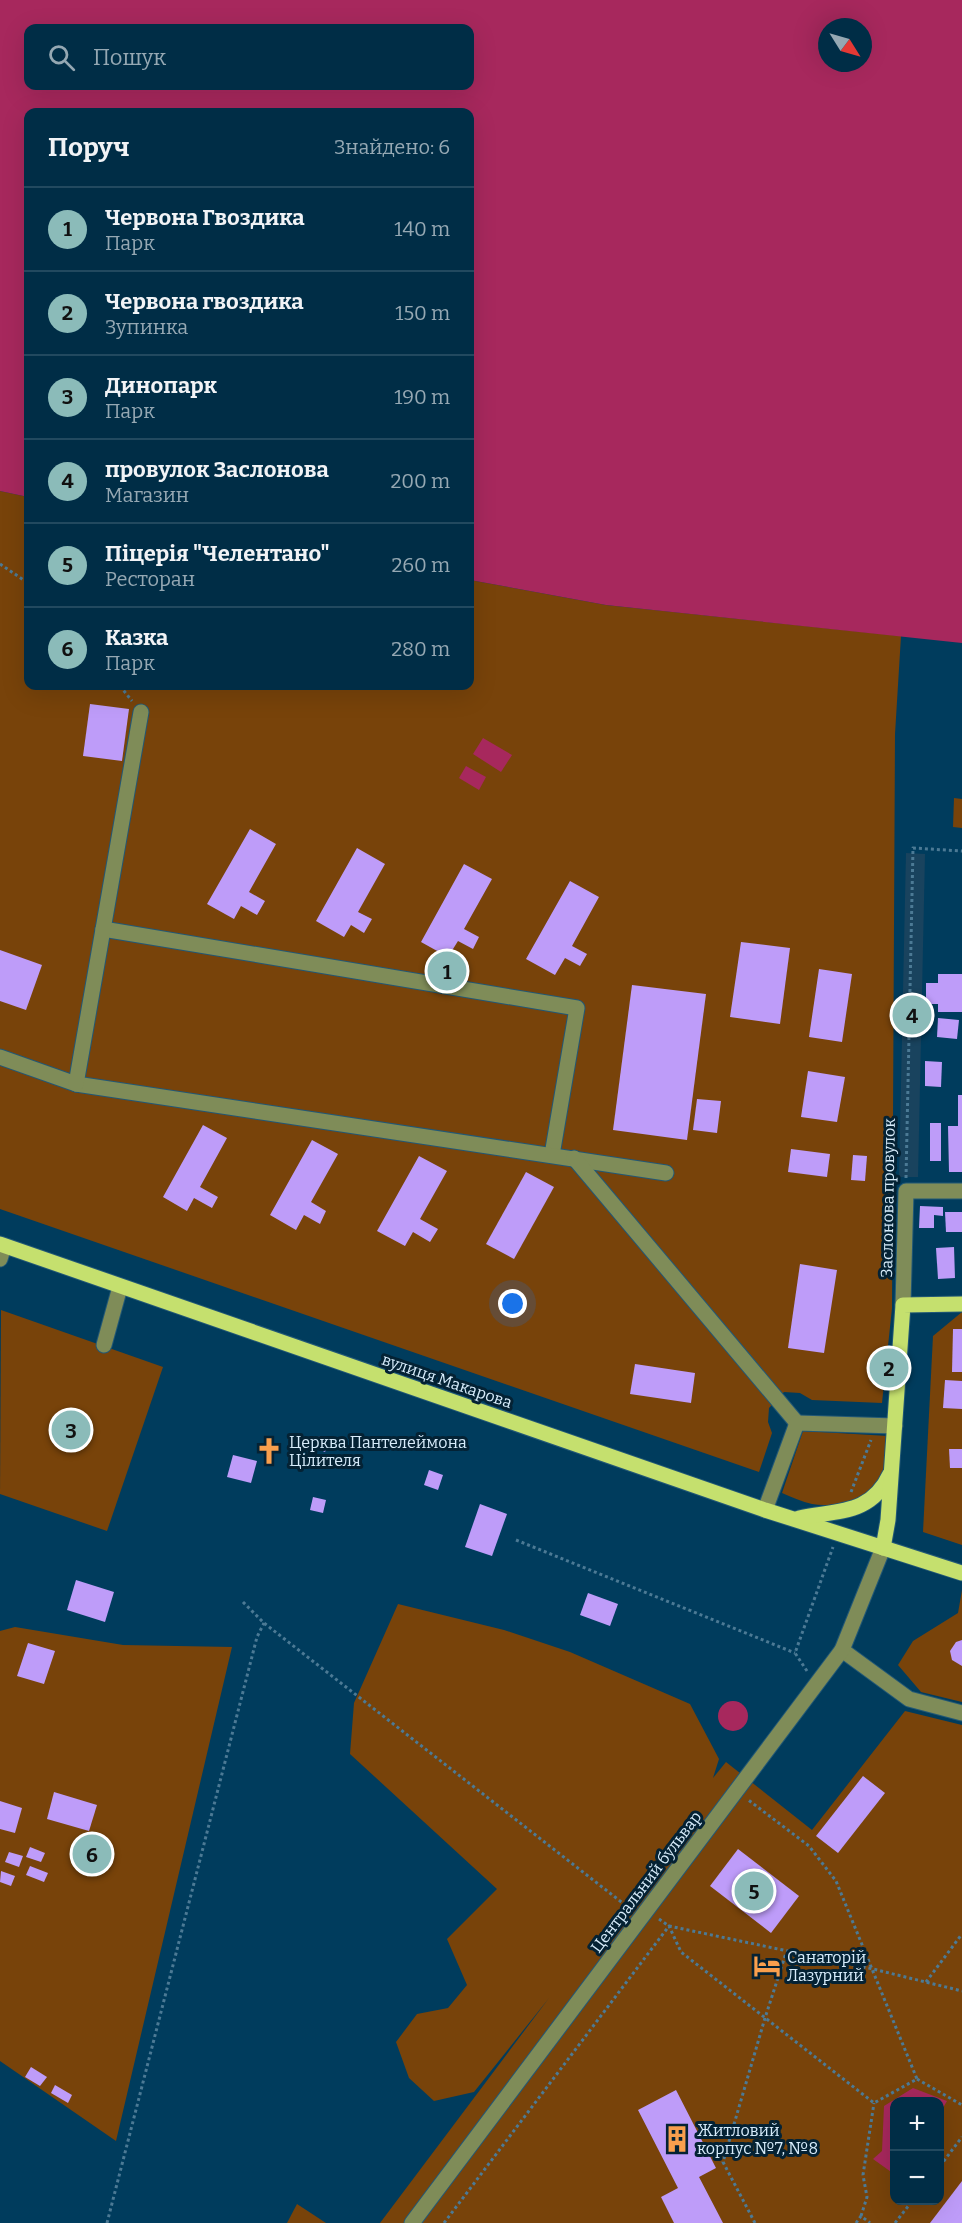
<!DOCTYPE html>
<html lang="uk">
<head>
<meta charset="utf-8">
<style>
  :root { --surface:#002d46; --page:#0a354d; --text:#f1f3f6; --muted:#95a8b3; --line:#22495f; --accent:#8bbbb9 }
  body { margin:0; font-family:Bitter,serif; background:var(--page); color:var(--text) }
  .controls { position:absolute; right:18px; bottom:18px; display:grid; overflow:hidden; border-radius:12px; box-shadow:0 6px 24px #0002 }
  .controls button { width:54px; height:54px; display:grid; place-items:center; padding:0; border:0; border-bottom:2px solid var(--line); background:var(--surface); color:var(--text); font:30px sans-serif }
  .compass { position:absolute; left:818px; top:18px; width:54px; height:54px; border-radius:50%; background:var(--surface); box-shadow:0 6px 24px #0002; rotate:127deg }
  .you { position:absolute; left:513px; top:1304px; width:21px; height:21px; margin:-15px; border:4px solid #fff; border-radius:50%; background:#1a73e8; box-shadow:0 0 0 9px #1a73e833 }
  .badge { display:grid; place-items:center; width:39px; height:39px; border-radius:50%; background:var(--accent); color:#111; font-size:20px; font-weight:700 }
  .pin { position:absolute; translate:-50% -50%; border:3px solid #fff; box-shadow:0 2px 6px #0006 }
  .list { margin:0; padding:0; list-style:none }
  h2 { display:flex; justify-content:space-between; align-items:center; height:78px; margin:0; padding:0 24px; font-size:26px }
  h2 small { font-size:20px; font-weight:400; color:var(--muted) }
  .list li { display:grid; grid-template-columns:39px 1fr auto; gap:18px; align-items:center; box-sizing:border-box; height:84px; padding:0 24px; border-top:2px solid var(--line) }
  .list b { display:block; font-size:22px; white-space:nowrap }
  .list p { margin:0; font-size:20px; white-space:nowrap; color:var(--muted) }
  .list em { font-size:20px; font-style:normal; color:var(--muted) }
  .icon { flex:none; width:33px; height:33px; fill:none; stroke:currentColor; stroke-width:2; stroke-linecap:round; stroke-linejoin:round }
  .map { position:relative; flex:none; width:962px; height:2223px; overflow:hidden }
  .search { position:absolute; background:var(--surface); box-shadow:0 6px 24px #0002; left:24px; top:24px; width:450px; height:66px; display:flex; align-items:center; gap:15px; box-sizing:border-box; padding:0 21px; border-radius:12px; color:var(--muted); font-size:22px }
  .panel { position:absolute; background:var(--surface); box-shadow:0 6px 24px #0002; left:24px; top:108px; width:450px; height:582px; border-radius:12px }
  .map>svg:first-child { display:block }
</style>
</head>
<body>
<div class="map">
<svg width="962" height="2223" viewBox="0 0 962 2223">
  <rect width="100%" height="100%" fill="#003c5d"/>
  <polygon fill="#19435e" points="906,853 925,854 918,1177 899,1177"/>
  <g fill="#78430a" fill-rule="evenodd">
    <polygon points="0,491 28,497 28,686 470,686 470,580 606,605 901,636 895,734 892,1308 882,1403 812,1400 800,1393 784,1392 769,1408 768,1422 772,1433 759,1472 0,1209"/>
    <polygon points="954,798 962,799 962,828 953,827"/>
    <polygon points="1,1310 163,1367 107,1531 0,1494"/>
    <polygon points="962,1312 962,1545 923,1532 933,1336"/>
    <path d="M 803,1431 L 888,1436 C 887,1450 888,1464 882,1477 C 872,1500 835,1508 812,1504 C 802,1502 792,1497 782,1493 Z"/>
    <polygon points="962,1590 962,1702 921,1692 898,1665 913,1641 958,1613"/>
    <path d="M 398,1604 L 504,1630 L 570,1652 L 690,1704 L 719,1759 L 713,1778 L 726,1762 L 812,1830 L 905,1711 L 962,1725 L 962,2223 L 380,2223 L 549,1998 L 474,2092 L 434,2101 L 409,2078 L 396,2042 L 417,2014 L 448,2008 L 467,1985 L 447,1939 L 497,1889 L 350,1754 L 354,1703 ZM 894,2102 L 940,2102 L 940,2200 L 894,2200 Z"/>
    <polygon points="15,1627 123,1645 232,1647 116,2141 0,2061 0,1631"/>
    <polygon points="297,2204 326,2223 287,2223"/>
  </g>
  <g fill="#a7285d" fill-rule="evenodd">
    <path d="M 0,0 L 962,0 L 962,643 L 606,605 L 470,580 L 470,112 L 28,112 L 28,497 L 0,491 ZM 827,27 L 863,27 L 863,63 L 827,63 ZM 470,28 L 470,86 L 28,86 L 28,28 Z"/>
    <polygon points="483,738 512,755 501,772 473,754"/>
    <polygon points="466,766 486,777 479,790 459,778"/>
    <circle cx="733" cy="1716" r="15"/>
    <polygon points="913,2088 947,2101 940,2113 940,2102 894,2102 894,2174 873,2159 882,2151 884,2106"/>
  </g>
  <g fill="#be9cf9">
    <polygon points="90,704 129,709 122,761 83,756"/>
    <polygon points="250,829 276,844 249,892 265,901 257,915 241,906 234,919 207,904"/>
    <polygon points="357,848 385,864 358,912 372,919 364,933 351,925 344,937 316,921"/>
    <polygon points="464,864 492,879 464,929 479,937 473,949 458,941 448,957 421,942"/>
    <polygon points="570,881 599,897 572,946 587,954 580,966 565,958 555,975 526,959"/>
    <polygon points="741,942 790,948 780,1024 730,1017"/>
    <polygon points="0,950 42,965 26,1010 0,1001"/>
    <polygon points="819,969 852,974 842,1042 809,1037"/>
    <polygon points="938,974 962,974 962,1012 938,1012 938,1004 926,1004 926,983 938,983"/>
    <polygon points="632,985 706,994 687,1140 613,1130"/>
    <polygon points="938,1018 959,1020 957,1039 937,1037"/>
    <polygon points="925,1061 942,1062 941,1087 925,1086"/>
    <polygon points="808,1071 845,1077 837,1122 801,1117"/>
    <polygon points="958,1095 962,1095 962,1172 949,1172 948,1126 958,1126"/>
    <polygon points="697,1099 721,1101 717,1133 693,1130"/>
    <rect x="930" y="1123" width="11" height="38"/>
    <polygon points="203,1125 227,1138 200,1187 218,1197 212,1208 194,1198 187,1211 163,1197"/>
    <polygon points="312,1140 338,1154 311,1202 326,1211 320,1224 304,1215 296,1230 270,1215"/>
    <polygon points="791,1149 830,1154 827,1177 788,1172"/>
    <polygon points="853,1155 867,1156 865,1181 851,1180"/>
    <polygon points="419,1156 447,1171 420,1219 438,1229 430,1242 413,1232 405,1246 377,1231"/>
    <polygon points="526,1172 554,1187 514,1259 486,1244"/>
    <polygon points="920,1206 943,1207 943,1216 934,1215 934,1228 919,1228"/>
    <polygon points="945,1212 962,1212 962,1232 946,1232"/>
    <polygon points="954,1247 955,1278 938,1279 936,1248"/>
    <polygon points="800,1264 837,1270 824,1353 788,1348"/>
    <polygon points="953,1329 962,1329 962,1372 952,1372"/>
    <polygon points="635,1364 695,1373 691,1403 630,1394"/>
    <polygon points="945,1380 962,1381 962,1409 943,1408"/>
    <polygon points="319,1436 330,1441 325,1452 314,1447"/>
    <polygon points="949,1449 962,1449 962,1468 950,1468"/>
    <polygon points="233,1455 257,1461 251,1483 227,1477"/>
    <polygon points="429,1470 443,1475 438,1490 424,1485"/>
    <polygon points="313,1497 326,1500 323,1513 310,1510"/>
    <polygon points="480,1504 507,1514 492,1556 465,1547"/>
    <polygon points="76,1580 114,1592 105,1622 67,1610"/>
    <polygon points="588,1593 618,1604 610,1626 580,1615"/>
    <polygon points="962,1640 962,1666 952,1660 950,1651 956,1642"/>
    <polygon points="28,1643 55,1651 44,1684 17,1676"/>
    <polygon points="863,1776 885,1793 838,1853 816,1836"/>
    <polygon points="54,1792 97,1805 89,1831 47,1819"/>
    <polygon points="0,1801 22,1808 15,1833 0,1829"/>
    <polygon points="30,1847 45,1853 41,1862 26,1857"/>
    <polygon points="738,1849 799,1896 771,1933 710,1886"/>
    <polygon points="9,1852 23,1856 19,1867 5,1862"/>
    <polygon points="30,1866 48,1873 44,1882 26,1875"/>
    <polygon points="1,1871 15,1876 11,1886 0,1882"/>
    <polygon points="31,2067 47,2077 40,2086 25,2077"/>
    <polygon points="55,2085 72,2095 68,2103 51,2093"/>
    <polygon points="676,2090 716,2168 699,2177 723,2223 674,2223 661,2197 678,2188 638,2110"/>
    <polygon points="962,2181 962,2223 930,2223"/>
  </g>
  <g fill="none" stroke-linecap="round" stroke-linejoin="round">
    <defs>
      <g id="minor">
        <polyline points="103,929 577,1008 552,1155"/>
        <polyline points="0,1057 76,1084 666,1173"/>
        <polyline points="76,1084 141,712"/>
        <polyline points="574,1158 797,1423"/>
        <polyline points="0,1259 4,1246"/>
        <polyline points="903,1305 906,1191 962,1191"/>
        <polyline points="104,1345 120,1287"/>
        <polyline points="765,1510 797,1423 895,1426"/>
        <polyline points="842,1650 909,1699 962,1713"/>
        <polyline points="412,2223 842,1650 883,1548"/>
      </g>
      <g id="major">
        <polyline points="0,1244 765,1510 962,1573"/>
        <path d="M 799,1518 C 838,1510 871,1515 890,1474"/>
        <polyline points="883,1548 888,1520 903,1305 962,1304"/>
      </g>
    </defs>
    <use href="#minor" stroke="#225876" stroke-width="17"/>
    <use href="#major" stroke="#225876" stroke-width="17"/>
    <g stroke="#4c7a95" stroke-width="3" stroke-dasharray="3 3" stroke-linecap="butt">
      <polyline points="0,564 28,583"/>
      <polyline points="120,686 132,701"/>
      <polyline points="906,1178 913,848 962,851"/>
      <polyline points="851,1492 871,1440"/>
      <polyline points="516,1540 795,1653"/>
      <polyline points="243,1602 264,1623 629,1908"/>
      <polyline points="807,1671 795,1653 833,1547"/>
      <polyline points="659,1919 669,1926 873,1969 962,1991"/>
      <polyline points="926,1982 962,1934"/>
      <polyline points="917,2079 962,2105"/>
      <polyline points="940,2166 962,2137"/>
      <polyline points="861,2216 867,2197 863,2175 874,2103"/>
      <polyline points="107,2223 257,1637 264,1623"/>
      <polyline points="444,2223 669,1926 681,1952 874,2103 917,2079 836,1881 809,1846 747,1799"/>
      <polyline points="755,2223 723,2162 765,2018 786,1953"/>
      <polyline points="856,2223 861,2216 870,2223"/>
      <polyline points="895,2223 913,2200"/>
    </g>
    <use href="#minor" stroke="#7f8c58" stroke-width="15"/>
    <use href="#major" stroke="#c5e06e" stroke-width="15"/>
  </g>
  <defs>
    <symbol id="church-bare" viewBox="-9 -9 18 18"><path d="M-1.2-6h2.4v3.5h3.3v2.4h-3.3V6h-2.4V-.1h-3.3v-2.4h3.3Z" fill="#f99f4d" stroke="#042234" stroke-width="2.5" paint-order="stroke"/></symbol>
    <symbol id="hotel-bare" viewBox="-9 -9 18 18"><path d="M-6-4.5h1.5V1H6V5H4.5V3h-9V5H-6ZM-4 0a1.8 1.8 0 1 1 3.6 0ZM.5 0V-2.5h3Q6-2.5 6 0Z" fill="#f99f4d" stroke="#042234" stroke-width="2.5" paint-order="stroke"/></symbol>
    <symbol id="building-bare" viewBox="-9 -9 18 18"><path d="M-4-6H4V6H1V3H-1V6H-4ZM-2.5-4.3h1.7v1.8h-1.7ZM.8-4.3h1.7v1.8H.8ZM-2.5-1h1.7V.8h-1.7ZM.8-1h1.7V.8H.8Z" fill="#f99f4d" stroke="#042234" stroke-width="2.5" paint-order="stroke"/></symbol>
  </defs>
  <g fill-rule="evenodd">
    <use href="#church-bare" x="250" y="1432" width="38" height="38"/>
    <use href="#hotel-bare" x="748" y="1947" width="38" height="38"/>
    <use href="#building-bare" x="658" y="2120" width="38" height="38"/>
  </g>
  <g text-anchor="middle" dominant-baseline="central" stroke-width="6" stroke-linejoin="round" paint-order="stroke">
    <g font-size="16" fill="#d7ecfb" stroke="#042234">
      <text transform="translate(888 1198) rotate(-89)">Заслонова провулок</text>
      <text transform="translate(447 1381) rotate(19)">вулиця Макарова</text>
      <text transform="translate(646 1882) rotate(-53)">Центральний бульвар</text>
    </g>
    <g font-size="16" fill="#d7ecfb" stroke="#042234" text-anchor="start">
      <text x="289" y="1442">Церква Пантелеймона<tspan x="289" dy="18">Цілителя</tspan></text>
      <text x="787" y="1957">Санаторій<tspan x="787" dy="18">Лазурний</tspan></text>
      <text x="697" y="2130">Житловий<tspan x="697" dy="18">корпус №7, №8</tspan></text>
    </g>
  </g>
</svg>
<div class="controls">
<button>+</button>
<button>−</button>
</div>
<svg class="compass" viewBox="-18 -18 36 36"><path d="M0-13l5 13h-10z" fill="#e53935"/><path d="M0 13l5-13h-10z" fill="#95a8b3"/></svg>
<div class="you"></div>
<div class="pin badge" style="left:447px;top:971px">1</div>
<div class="pin badge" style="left:889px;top:1368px">2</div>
<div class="pin badge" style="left:71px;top:1430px">3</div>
<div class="pin badge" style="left:912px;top:1015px">4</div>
<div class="pin badge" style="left:754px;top:1891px">5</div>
<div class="pin badge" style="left:92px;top:1854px">6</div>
<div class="search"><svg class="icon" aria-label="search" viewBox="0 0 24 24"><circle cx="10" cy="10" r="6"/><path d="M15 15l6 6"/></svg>Пошук</div>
<section class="panel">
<h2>Поруч<small>Знайдено: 6</small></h2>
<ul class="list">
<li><span class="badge">1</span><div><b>Червона Гвоздика</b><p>Парк</p></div><em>140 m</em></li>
<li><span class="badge">2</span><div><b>Червона гвоздика</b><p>Зупинка</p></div><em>150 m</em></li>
<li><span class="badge">3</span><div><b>Динопарк</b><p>Парк</p></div><em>190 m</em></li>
<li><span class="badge">4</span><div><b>провулок Заслонова</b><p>Магазин</p></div><em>200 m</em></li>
<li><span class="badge">5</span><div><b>Піцерія &quot;Челентано&quot;</b><p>Ресторан</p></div><em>260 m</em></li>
<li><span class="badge">6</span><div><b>Казка</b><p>Парк</p></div><em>280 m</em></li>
</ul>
</section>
</div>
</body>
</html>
